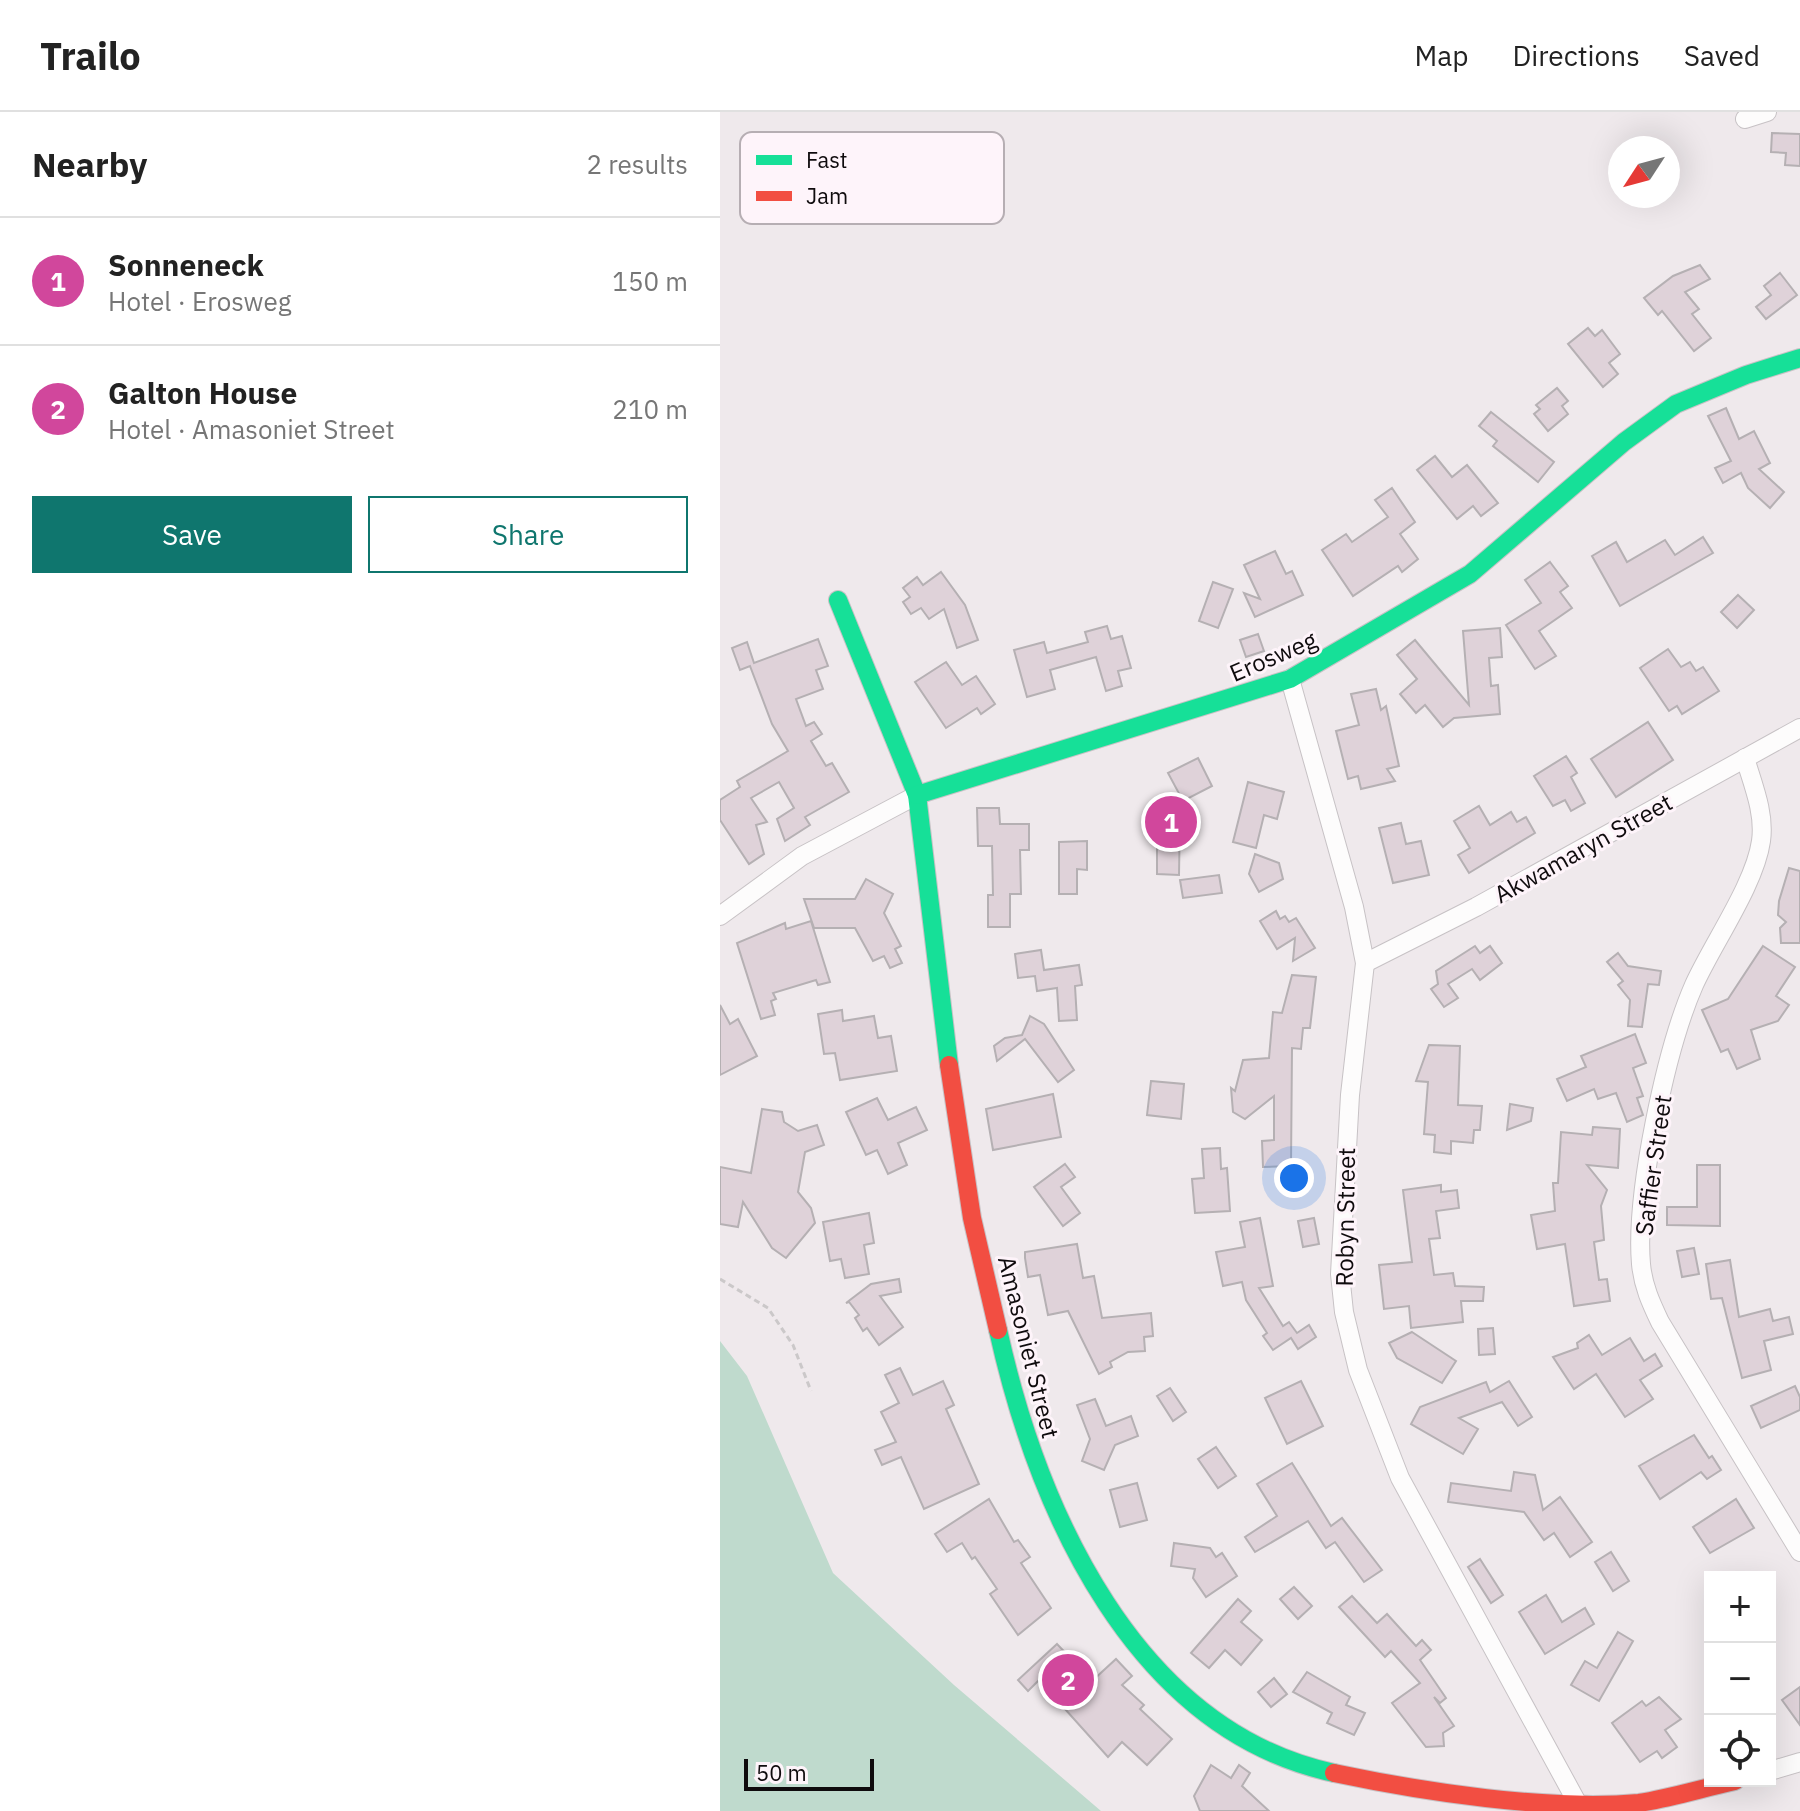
<!DOCTYPE html>
<html lang="en">
<head>
<meta charset="utf-8">
<style>
  :root { --surface:#fff; --page:#f6f6f6; --text:#222; --muted:#767676; --line:#e0e0e0; --accent:#0f766e }
  body { margin:0; font-family:"IBM Plex Sans",sans-serif; background:var(--page); color:var(--text) }
  .controls { position:absolute; right:24px; bottom:24px; display:grid; overflow:hidden; border-radius:0px; box-shadow:0 8px 32px #0002 }
  .controls button { width:72px; height:72px; display:grid; place-items:center; padding:0; border:0; border-bottom:2px solid var(--line); background:var(--surface); color:var(--text); font:40px sans-serif }
  .compass { position:absolute; left:888px; top:24px; width:72px; height:72px; border-radius:50%; background:var(--surface); box-shadow:0 8px 32px #0002; rotate:234deg }
  .scale { position:absolute; left:24px; bottom:20px; width:130px; box-sizing:border-box; padding-left:8px; border:4px solid #0f0b0d; border-top:0; font-size:22px; line-height:28px; white-space:nowrap; color:#0f0b0d; -webkit-text-stroke:6px #fef4fa; paint-order:stroke }
  .you { position:absolute; left:574px; top:1066px; width:28px; height:28px; margin:-20px; border:6px solid #fff; border-radius:50%; background:#1a73e8; box-shadow:0 0 0 12px #1a73e833 }
  .badge { display:grid; place-items:center; width:52px; height:52px; border-radius:50%; background:var(--accent); color:#fff; font-size:26px; font-weight:700 }
  .pin { position:absolute; translate:-50% -50%; border:4px solid #fff; box-shadow:0 2px 8px #0006 }
  .list { margin:0; padding:0; list-style:none }
  h2 { display:flex; justify-content:space-between; align-items:center; height:104px; margin:0; padding:0 32px; font-size:34px }
  h2 small { font-size:26px; font-weight:400; color:var(--muted) }
  .list li { display:grid; grid-template-columns:52px 1fr auto; gap:24px; align-items:center; box-sizing:border-box; height:128px; padding:0 32px; border-top:2px solid var(--line) }
  .list b { display:block; font-size:30px; white-space:nowrap }
  .list p { margin:0; font-size:26px; white-space:nowrap; color:var(--muted) }
  .list em { font-size:26px; font-style:normal; color:var(--muted) }
  .actions { display:flex; gap:16px; padding:24px 32px }
  .actions a { flex:1; padding:18px 0; border:2px solid var(--accent); border-radius:0px; text-align:center; font-size:28px; color:var(--accent) }
  .actions .main { background:var(--accent); color:#fff }
  .icon { flex:none; width:44px; height:44px; fill:none; stroke:currentColor; stroke-width:2; stroke-linecap:round; stroke-linejoin:round }
  .map { position:relative; flex:none; width:1080px; height:1699px; overflow:hidden }
  header { display:flex; align-items:center; gap:48px; box-sizing:border-box; height:112px; padding:0 40px; background:var(--surface); border-bottom:2px solid var(--line) }
  header strong { font-size:38px }
  nav { display:flex; gap:44px; margin-inline-start:auto; font-size:28px }
  main { display:flex }
  aside { flex:1; background:var(--surface) }
  .map>svg:first-child { display:block }
</style>
</head>
<body>
<header>
<strong>Trailo</strong>
<nav><a>Map</a><a>Directions</a><a>Saved</a></nav>
</header>
<main>
<aside>
<h2>Nearby<small>2 results</small></h2>
<ul class="list">
<li><span class="badge" style="background:#d1479c">1</span><div><b>Sonneneck</b><p>Hotel · Erosweg</p></div><em>150 m</em></li>
<li><span class="badge" style="background:#d1479c">2</span><div><b>Galton House</b><p>Hotel · Amasoniet Street</p></div><em>210 m</em></li>
</ul>
<div class="actions"><a class="main">Save</a><a>Share</a></div>
</aside>
<div class="map">
<svg width="1080" height="1699" viewBox="0 0 1080 1699">
  <rect width="100%" height="100%" fill="#efe9ec"/>
  <polygon fill="#bfdacd" points="0,1229 27,1264 113,1461 234,1573 381,1699 0,1699"/>
  <g fill="#dfd2d9" stroke="#b5b0b3" stroke-width="2">
    <polygon points="1052,21 1080,22 1080,54 1065,53 1066,41 1051,40"/>
    <polygon points="980,153 990,167 965,180 979,197 972,202 991,226 974,239 942,199 938,203 924,186 953,164"/>
    <polygon points="1060,161 1077,183 1046,207 1036,195 1051,183 1044,174"/>
    <polygon points="868,216 875,224 882,218 900,242 889,251 898,262 883,275 848,232"/>
    <polygon points="837,276 848,289 842,294 848,302 828,319 814,302 820,297 816,293"/>
    <polygon points="1006,296 1019,327 1034,319 1050,351 1039,357 1064,380 1050,396 1028,376 1021,361 1003,371 995,356 1011,349 988,304"/>
    <polygon points="771,300 834,350 818,370 773,334 777,329 759,314"/>
    <polygon points="715,344 732,365 747,353 778,391 761,404 753,394 737,407 697,358"/>
    <polygon points="672,376 695,410 680,422 698,447 682,460 678,454 633,484 602,438 626,422 632,430 668,405 655,388"/>
    <polygon points="983,425 993,441 900,494 872,444 896,430 907,450 945,428 955,443"/>
    <polygon points="555,439 566,462 572,459 583,483 535,505 524,481 540,487 524,453"/>
    <polygon points="830,450 848,474 840,480 852,496 819,519 836,544 815,557 786,513 821,491 805,468"/>
    <polygon points="221,460 245,493 258,528 237,536 224,497 209,507 201,496 191,502 183,490 190,485 183,476 197,465 203,473"/>
    <polygon points="493,470 513,477 498,516 479,509"/>
    <polygon points="1018,483 1034,498 1017,516 1001,500"/>
    <polygon points="387,514 391,527 402,524 411,556 398,559 402,574 386,579 376,545 330,558 335,577 307,585 294,538 324,530 327,541 368,530 365,520"/>
    <polygon points="780,516 782,545 769,546 771,574 778,573 780,602 734,606 723,615 705,593 696,601 680,582 697,567 677,543 695,528 749,593 743,519"/>
    <polygon points="538,522 544,539 526,545 520,528"/>
    <polygon points="98,527 108,554 96,558 103,577 76,587 86,614 94,610 102,622 91,629 106,654 112,651 129,680 85,705 90,713 65,729 57,707 74,696 59,670 31,686 47,710 36,713 44,742 29,752 0,708 0,688 20,675 17,669 68,639 52,612 30,554 20,558 12,536 27,530 34,551"/>
    <polygon points="948,537 961,555 970,550 976,559 983,555 999,579 962,602 957,594 949,599 920,556"/>
    <polygon points="226,550 242,573 256,564 275,592 261,602 257,596 226,616 195,570"/>
    <polygon points="656,577 661,598 666,594 679,654 667,657 675,669 641,677 638,664 628,667 616,619 639,613 631,582"/>
    <polygon points="928,610 953,648 896,685 871,647"/>
    <polygon points="846,644 857,661 851,665 865,691 851,699 845,688 833,694 814,664"/>
    <polygon points="478,646 492,674 463,689 448,661"/>
    <polygon points="528,670 564,680 557,707 544,703 536,736 513,730"/>
    <polygon points="759,694 770,713 791,700 797,710 806,705 815,721 749,761 738,743 750,736 734,709"/>
    <polygon points="257,696 279,696 280,712 309,712 309,738 300,738 301,782 290,782 290,815 268,815 268,783 273,783 272,734 258,734"/>
    <polygon points="437,702 460,702 459,763 437,762"/>
    <polygon points="681,711 686,732 701,729 709,763 673,771 659,716"/>
    <polygon points="367,729 367,758 357,757 357,782 339,782 339,730"/>
    <polygon points="535,742 559,751 563,767 539,780 529,762"/>
    <polygon points="1069,756 1080,759 1080,831 1061,831 1060,816 1066,810 1058,803 1059,789"/>
    <polygon points="499,763 502,781 463,786 460,768"/>
    <polygon points="146,767 173,782 164,801 181,834 175,837 182,851 170,856 164,844 153,849 135,816 94,816 84,787 135,787"/>
    <polygon points="556,799 560,807 565,804 569,810 576,806 595,836 573,849 575,826 557,837 540,809"/>
    <polygon points="91,809 110,870 98,873 96,868 53,881 56,887 51,889 55,903 41,907 17,831 65,811 66,817"/>
    <polygon points="755,834 760,841 770,834 782,851 760,868 752,857 728,872 738,886 724,895 711,877 718,872 716,859"/>
    <polygon points="1043,834 1075,855 1056,884 1069,893 1058,909 1031,918 1040,947 1017,957 1008,937 1001,940 982,898 1008,887"/>
    <polygon points="321,838 324,858 359,853 362,873 355,874 357,908 339,909 337,876 317,879 315,864 298,866 295,842"/>
    <polygon points="898,841 908,854 941,859 939,873 928,872 922,915 908,914 910,888 898,873 903,869 887,850"/>
    <polygon points="572,863 596,865 590,916 583,916 581,937 572,936 571,1054 543,1055 542,1029 554,1028 554,984 525,1007 513,1000 511,976 515,979 523,948 549,946 553,900 562,901"/>
    <polygon points="0,893 10,912 18,907 37,944 0,963"/>
    <polygon points="122,898 123,909 154,904 158,926 171,924 177,959 120,968 115,941 104,942 98,902"/>
    <polygon points="310,904 324,912 354,958 338,970 305,927 277,949 274,934 285,926 302,923"/>
    <polygon points="915,922 926,951 913,956 923,984 917,986 923,1003 907,1010 896,981 878,987 874,977 847,989 837,967 866,955 861,944"/>
    <polygon points="709,933 740,934 738,993 762,994 760,1018 754,1018 753,1031 731,1029 731,1042 714,1040 715,1023 704,1022 708,970 696,969"/>
    <polygon points="431,969 464,972 461,1007 427,1003"/>
    <polygon points="333,982 341,1025 273,1038 266,997"/>
    <polygon points="157,986 168,1008 196,995 207,1018 178,1031 187,1053 168,1062 157,1038 146,1043 126,1000"/>
    <polygon points="790,992 813,996 811,1009 787,1018"/>
    <polygon points="42,997 62,1000 64,1010 78,1019 97,1013 104,1033 85,1040 78,1080 91,1096 95,1111 66,1146 52,1136 23,1090 18,1115 0,1112 0,1055 31,1061"/>
    <polygon points="873,1015 900,1017 898,1056 867,1053 887,1078 881,1094 884,1128 874,1130 879,1168 887,1167 890,1189 854,1194 845,1132 817,1137 811,1103 835,1099 833,1071 838,1071 841,1020 872,1023"/>
    <polygon points="500,1036 501,1057 507,1056 510,1099 475,1101 472,1067 484,1066 482,1037"/>
    <polygon points="345,1052 355,1065 341,1075 360,1101 343,1114 314,1075"/>
    <polygon points="977,1053 1000,1053 1000,1114 947,1113 947,1095 977,1095"/>
    <polygon points="721,1073 721,1080 737,1078 739,1096 716,1099 720,1126 709,1127 714,1163 733,1161 735,1174 764,1175 763,1189 741,1189 743,1210 691,1216 689,1194 664,1197 659,1153 692,1150 683,1078"/>
    <polygon points="149,1101 154,1131 144,1133 149,1162 125,1166 121,1147 110,1149 103,1110"/>
    <polygon points="540,1106 553,1174 539,1176 563,1214 569,1210 577,1221 589,1213 596,1225 578,1237 571,1226 553,1238 543,1224 547,1221 526,1188 522,1170 503,1174 496,1140 525,1135 520,1110"/>
    <polygon points="594,1106 599,1132 583,1135 578,1109"/>
    <polygon points="357,1132 363,1166 374,1164 382,1206 431,1201 433,1224 424,1225 425,1239 408,1240 390,1250 392,1255 379,1262 348,1199 328,1203 320,1163 308,1165 305,1146 305,1140"/>
    <polygon points="974,1136 979,1162 962,1165 957,1139"/>
    <polygon points="1010,1148 1019,1205 1050,1197 1053,1209 1069,1205 1073,1222 1044,1229 1051,1258 1022,1266 1002,1186 991,1187 986,1152"/>
    <polygon points="179,1167 181,1180 160,1184 183,1215 159,1233 147,1216 143,1219 135,1206 139,1203 129,1190 126,1191 151,1172"/>
    <polygon points="773,1216 775,1242 759,1243 758,1217"/>
    <polygon points="692,1220 736,1249 722,1271 677,1246 669,1231"/>
    <polygon points="869,1223 882,1243 910,1226 924,1249 935,1242 942,1254 920,1268 933,1287 905,1305 876,1262 854,1277 833,1245 858,1236 857,1231"/>
    <polygon points="180,1256 193,1283 223,1269 234,1293 226,1297 259,1372 204,1397 181,1345 162,1353 155,1338 176,1330 161,1300 179,1291 165,1263"/>
    <polygon points="581,1269 603,1314 567,1332 545,1286"/>
    <polygon points="789,1269 812,1305 798,1314 782,1290 739,1306 758,1317 743,1342 691,1312 700,1295 766,1270 770,1280"/>
    <polygon points="1075,1274 1080,1285 1080,1298 1041,1316 1031,1294"/>
    <polygon points="450,1276 466,1300 453,1309 437,1284"/>
    <polygon points="375,1287 386,1314 411,1304 418,1324 395,1333 384,1358 362,1349 370,1327 357,1293"/>
    <polygon points="974,1323 989,1346 992,1344 1001,1358 987,1367 981,1360 940,1387 919,1354"/>
    <polygon points="496,1335 516,1364 498,1376 478,1347"/>
    <polygon points="572,1351 611,1414 622,1406 662,1458 644,1470 615,1430 606,1436 588,1409 535,1440 525,1425 557,1404 537,1372"/>
    <polygon points="794,1360 815,1363 823,1398 840,1385 872,1430 850,1445 834,1421 824,1428 804,1400 728,1390 731,1371 791,1379"/>
    <polygon points="417,1371 427,1408 400,1415 390,1378"/>
    <polygon points="269,1387 294,1430 298,1428 310,1445 301,1451 331,1496 298,1523 270,1482 277,1477 255,1445 252,1447 242,1431 227,1440 215,1422"/>
    <polygon points="1016,1387 1034,1416 990,1441 973,1415"/>
    <polygon points="454,1431 490,1436 496,1445 502,1441 517,1464 486,1485 473,1466 475,1457 451,1454"/>
    <polygon points="891,1440 909,1469 893,1479 875,1450"/>
    <polygon points="760,1447 783,1483 771,1491 748,1455"/>
    <polygon points="574,1475 592,1494 578,1507 560,1487"/>
    <polygon points="826,1483 842,1510 865,1496 874,1512 825,1542 799,1500"/>
    <polygon points="632,1484 657,1511 667,1502 696,1534 702,1528 711,1538 700,1548 726,1586 720,1591 714,1585 734,1614 723,1621 724,1634 706,1635 672,1591 700,1571 671,1539 665,1545 619,1495"/>
    <polygon points="518,1487 531,1499 521,1510 542,1528 521,1553 505,1538 489,1556 471,1541"/>
    <polygon points="898,1520 913,1529 879,1589 851,1573 865,1549 877,1556"/>
    <polygon points="337,1532 372,1569 396,1547 412,1564 402,1573 424,1593 420,1597 452,1627 427,1653 402,1630 388,1645 319,1568 308,1579 298,1568"/>
    <polygon points="587,1560 630,1585 626,1593 645,1601 634,1623 607,1611 612,1601 573,1580"/>
    <polygon points="554,1566 567,1582 551,1595 538,1580"/>
    <polygon points="1080,1575 1080,1613 1062,1588"/>
    <polygon points="939,1585 961,1607 945,1618 957,1635 942,1646 937,1639 920,1650 892,1611 922,1589 926,1594"/>
    <polygon points="491,1653 511,1666 519,1653 530,1661 522,1674 549,1699 480,1699 474,1684"/>
  </g>
  <g fill="none" stroke-linecap="round" stroke-linejoin="round">
    <defs>
      <g id="street">
        <polyline points="1025,7 1047,0"/>
        <polyline points="570,567 634,795 645,851 630,983 620,1162 624,1200 638,1258 680,1366 859,1694"/>
        <path d="M 1025,646 C 1033,673 1045,701 1041,729 C 1035,772 993,831 974,873 C 946,937 915,1082 921,1152 C 923,1174 931,1191 940,1210 L 1080,1440"/>
        <polyline points="0,804 82,744 197,683"/>
        <polyline points="645,851 756,795 1080,616"/>
        <polyline points="1050,1659 1080,1650"/>
      </g>
      <g id="fast">
        <polyline points="118,488 197,683 229,953"/>
        <polyline points="197,683 570,567 750,462 904,330 956,292 1026,263 1080,246"/>
        <path d="M 278,1218 C 318,1398 414,1618 614,1661"/>
      </g>
      <g id="jam">
        <polyline points="229,953 252,1106 278,1218"/>
        <path d="M 614,1661 C 704,1680 828,1699 919,1691 C 951,1686 983,1676 1015,1669"/>
      </g>
    </defs>
    <use href="#street" stroke="#c7c2c5" stroke-width="20"/>
    <use href="#fast" stroke="#c7c2c5" stroke-width="20"/>
    <use href="#jam" stroke="#c7c2c5" stroke-width="20"/>
    <polyline stroke="#cbc8c9" stroke-width="3" stroke-dasharray="6 4" stroke-linecap="butt" points="0,1167 48,1196 73,1233 91,1279"/>
    <use href="#street" stroke="#fdfcfc" stroke-width="18"/>
    <use href="#fast" stroke="#16e098" stroke-width="18"/>
    <use href="#jam" stroke="#f24e42" stroke-width="18"/>
  </g>
  <g text-anchor="middle" dominant-baseline="central" stroke-width="6" stroke-linejoin="round" paint-order="stroke">
    <g font-size="24" fill="#0f0b0d" stroke="#fef4fa">
      <text transform="translate(553 544) rotate(-23)">Erosweg</text>
      <text transform="translate(863 736) rotate(-29)">Akwamaryn Street</text>
      <text transform="translate(933 1053) rotate(-82)">Saffier Street</text>
      <text transform="translate(625 1105) rotate(-89)">Robyn Street</text>
      <text transform="translate(309 1235) rotate(76)">Amasoniet Street</text>
    </g>
  </g>
  <rect x="20" y="20" width="264" height="92" rx="12" fill="#fef4fa" stroke="#b6aeb3" stroke-width="2"/>
  <rect x="36" y="43" width="36" height="10" fill="#16e098"/>
  <rect x="36" y="79" width="36" height="10" fill="#f24e42"/>
  <g font-size="22" fill="#0f0b0d">
    <text x="86" y="56">Fast</text>
    <text x="86" y="92">Jam</text>
  </g>
</svg>
<div class="controls">
<button>+</button>
<button>−</button>
<button><svg class="icon" aria-label="locate" viewBox="0 0 24 24"><circle cx="12" cy="12" r="6"/><path d="M12 2v4M12 18v4M2 12h4M18 12h4"/></svg></button>
</div>
<svg class="compass" viewBox="-18 -18 36 36"><path d="M0-13l5 13h-10z" fill="#e53935"/><path d="M0 13l5-13h-10z" fill="#767676"/></svg>
<div class="scale">50 m</div>
<div class="you"></div>
<div class="pin badge" style="left:451px;top:710px;background:#d1479c">1</div>
<div class="pin badge" style="left:348px;top:1568px;background:#d1479c">2</div>
</div>
</main>
</body>
</html>
